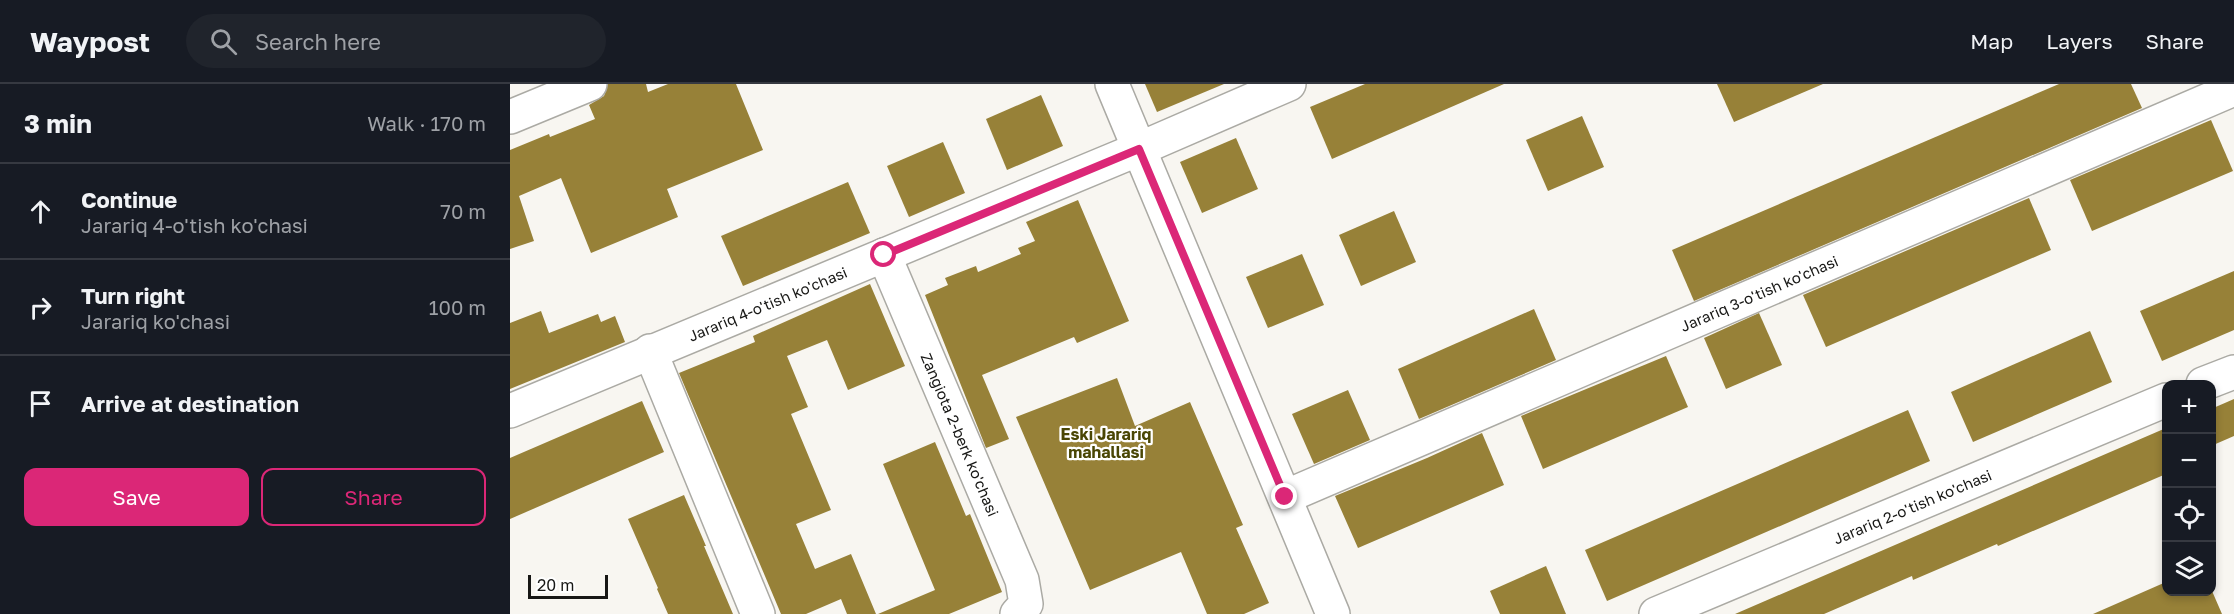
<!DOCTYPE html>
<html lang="en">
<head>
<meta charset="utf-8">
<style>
  :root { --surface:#171b24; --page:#20242c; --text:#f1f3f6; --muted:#9ea1a6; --line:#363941; --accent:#db2777 }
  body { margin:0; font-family:"Golos Text",sans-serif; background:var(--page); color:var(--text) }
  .controls { position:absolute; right:18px; bottom:18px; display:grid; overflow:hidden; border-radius:12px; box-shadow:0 3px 9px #0003 }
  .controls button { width:54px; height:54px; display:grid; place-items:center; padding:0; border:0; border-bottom:2px solid var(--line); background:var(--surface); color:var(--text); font:30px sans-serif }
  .scale { position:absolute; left:18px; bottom:15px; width:80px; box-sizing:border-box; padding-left:6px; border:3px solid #171715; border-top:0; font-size:16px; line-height:21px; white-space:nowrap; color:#171715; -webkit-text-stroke:4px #fff; paint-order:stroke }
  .stop { position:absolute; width:18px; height:18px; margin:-14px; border:4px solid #db2777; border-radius:50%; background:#fff }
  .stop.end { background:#db2777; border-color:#fff; box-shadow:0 2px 6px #0008 }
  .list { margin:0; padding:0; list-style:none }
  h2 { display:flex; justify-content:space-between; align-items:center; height:78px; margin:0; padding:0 24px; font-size:26px }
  h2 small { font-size:20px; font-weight:400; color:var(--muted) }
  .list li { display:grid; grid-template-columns:39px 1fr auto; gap:18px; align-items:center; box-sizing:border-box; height:96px; padding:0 24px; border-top:2px solid var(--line) }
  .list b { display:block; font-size:22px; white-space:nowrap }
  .list p { margin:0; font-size:20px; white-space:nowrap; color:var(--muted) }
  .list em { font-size:20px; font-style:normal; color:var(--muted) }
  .actions { display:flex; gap:12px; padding:18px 24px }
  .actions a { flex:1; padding:14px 0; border:2px solid var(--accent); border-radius:12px; text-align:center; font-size:21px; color:var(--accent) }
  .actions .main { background:var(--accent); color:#fff }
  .icon { flex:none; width:33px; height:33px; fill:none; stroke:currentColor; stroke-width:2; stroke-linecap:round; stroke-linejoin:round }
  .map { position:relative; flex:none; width:1724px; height:530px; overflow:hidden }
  header { display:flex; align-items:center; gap:36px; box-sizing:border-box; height:84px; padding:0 30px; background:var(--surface); border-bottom:2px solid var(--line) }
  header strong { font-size:28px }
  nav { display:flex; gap:33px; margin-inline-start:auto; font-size:21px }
  .search { width:420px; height:54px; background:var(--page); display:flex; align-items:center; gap:15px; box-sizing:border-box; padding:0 21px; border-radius:33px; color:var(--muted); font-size:22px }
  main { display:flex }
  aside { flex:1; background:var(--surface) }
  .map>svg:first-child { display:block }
</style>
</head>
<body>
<header>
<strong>Waypost</strong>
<div class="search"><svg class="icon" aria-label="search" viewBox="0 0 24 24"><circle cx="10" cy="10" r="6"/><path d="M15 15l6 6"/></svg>Search here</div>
<nav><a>Map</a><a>Layers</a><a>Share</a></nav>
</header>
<main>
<aside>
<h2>3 min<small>Walk · 170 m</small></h2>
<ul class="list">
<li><svg class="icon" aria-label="ahead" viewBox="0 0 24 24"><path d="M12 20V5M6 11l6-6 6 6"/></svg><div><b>Continue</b><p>Jarariq 4-o'tish ko'chasi</p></div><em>70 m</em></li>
<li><svg class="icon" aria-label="right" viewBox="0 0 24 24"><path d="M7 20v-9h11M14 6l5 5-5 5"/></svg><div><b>Turn right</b><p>Jarariq ko'chasi</p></div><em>100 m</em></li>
<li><svg class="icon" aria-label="arrive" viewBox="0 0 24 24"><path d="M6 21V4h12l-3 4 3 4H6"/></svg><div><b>Arrive at destination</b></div></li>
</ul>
<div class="actions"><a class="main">Save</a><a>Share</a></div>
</aside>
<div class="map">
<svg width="1724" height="530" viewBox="0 0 1724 530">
  <rect width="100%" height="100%" fill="#f8f6f1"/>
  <g fill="#978138">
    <polygon points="98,0 136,0 138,8 158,0 226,0 253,66 157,105 168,133 81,169 51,94 9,112 24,157 0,165 0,66 39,50 40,53 85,35 79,21 94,12"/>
    <polygon points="635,0 714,0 647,28"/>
    <polygon points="855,0 994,0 822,75 800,23"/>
    <polygon points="1207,0 1313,0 1224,38"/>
    <polygon points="1549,0 1621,0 1632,24 1184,217 1162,166"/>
    <polygon points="531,11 553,62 497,86 476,35"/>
    <polygon points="1072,32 1094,83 1038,107 1016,56"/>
    <polygon points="1701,36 1723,87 1582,147 1560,96"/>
    <polygon points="726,54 748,105 692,129 670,78"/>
    <polygon points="433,58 455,109 399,133 377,82"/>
    <polygon points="338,98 360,149 233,202 211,152"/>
    <polygon points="1519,114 1541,166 1316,263 1293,211"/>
    <polygon points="568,116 619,237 567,259 564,253 472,291 499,355 476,364 415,211 438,201 435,194 466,182 468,188 511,170 508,164 525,157 516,138"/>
    <polygon points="884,127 906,178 851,202 829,151"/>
    <polygon points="792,170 814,221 758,244 736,193"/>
    <polygon points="1724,187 1724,246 1652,277 1630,227"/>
    <polygon points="360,200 395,282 338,306 317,256 277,272 298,323 281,330 321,426 286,440 305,485 341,470 366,530 337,530 331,515 296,530 271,530 169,289 245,258 243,252"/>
    <polygon points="1024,225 1046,276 909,335 888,285"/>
    <polygon points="31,227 39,249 88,230 91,238 105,232 115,258 0,305 0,239"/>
    <polygon points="1249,229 1272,281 1216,305 1194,254"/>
    <polygon points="1580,247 1602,298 1463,358 1441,308"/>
    <polygon points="1156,272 1178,323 1033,385 1011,332"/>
    <polygon points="607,294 625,342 680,318 733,441 726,444 759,519 734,530 697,530 671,468 580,506 506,333"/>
    <polygon points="838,306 860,356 804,380 782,330"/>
    <polygon points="1724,315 1724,352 1701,362 1701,325"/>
    <polygon points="132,317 154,368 0,435 0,374"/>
    <polygon points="1398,326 1420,377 1097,517 1075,466"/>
    <polygon points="1656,344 1656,390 1488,462 1487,460 1403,496 1402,492 1314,530 1225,530"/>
    <polygon points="972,349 994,401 848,464 825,412 917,374"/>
    <polygon points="425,358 456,432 460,430 492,508 439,530 368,530 425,506 373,380"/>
    <polygon points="174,411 196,462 194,462 223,530 158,530 147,505 148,504 118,435"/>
    <polygon points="1036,482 1056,530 990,530 980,507"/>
    <polygon points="1656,498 1656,507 1702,507 1712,530 1583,530"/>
  </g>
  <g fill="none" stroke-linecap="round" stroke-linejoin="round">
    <defs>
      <g id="minor">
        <polyline points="602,0 823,530"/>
        <polyline points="0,33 80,0"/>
        <path id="s1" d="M 374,171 L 512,496 L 516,520 L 507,530"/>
        <polyline points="140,267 248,530"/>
        <polyline points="1693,300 1724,288"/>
        <path id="s2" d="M 0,327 L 629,65 L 779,0"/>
        <path id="s3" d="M 775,413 L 1724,5"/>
        <path id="s4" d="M 1146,530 L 1656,316"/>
      </g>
    </defs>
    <use href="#minor" stroke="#abaaa4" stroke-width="36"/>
    <use href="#minor" stroke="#fff" stroke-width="33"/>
  </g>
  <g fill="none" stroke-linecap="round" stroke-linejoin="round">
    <polyline stroke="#db2777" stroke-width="8" points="374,171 629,65 775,413"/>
  </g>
  <g text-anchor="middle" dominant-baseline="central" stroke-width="4.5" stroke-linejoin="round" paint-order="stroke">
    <g font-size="15" fill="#171715" stroke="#fff">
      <text stroke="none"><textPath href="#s3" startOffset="516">Jarariq 3-o'tish ko'chasi</textPath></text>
      <text stroke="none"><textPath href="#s2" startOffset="279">Jarariq 4-o'tish ko'chasi</textPath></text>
      <text stroke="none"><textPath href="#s1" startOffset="195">Zangiota 2-berk ko'chasi</textPath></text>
      <text stroke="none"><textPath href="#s4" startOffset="278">Jarariq 2-o'tish ko'chasi</textPath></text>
    </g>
    <g font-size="16" font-weight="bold" fill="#4a4604" stroke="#fff">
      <text x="596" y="350">Eski Jarariq<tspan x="596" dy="18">mahallasi</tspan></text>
    </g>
  </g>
</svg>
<div class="controls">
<button>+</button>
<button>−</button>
<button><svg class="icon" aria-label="locate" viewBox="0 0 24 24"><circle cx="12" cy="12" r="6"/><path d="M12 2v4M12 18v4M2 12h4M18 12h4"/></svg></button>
<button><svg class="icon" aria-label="layers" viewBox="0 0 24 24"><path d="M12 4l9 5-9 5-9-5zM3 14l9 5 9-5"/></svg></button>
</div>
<div class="scale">20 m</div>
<div class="stop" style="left:374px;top:171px"></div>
<div class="stop end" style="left:775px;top:413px"></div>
</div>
</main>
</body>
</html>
